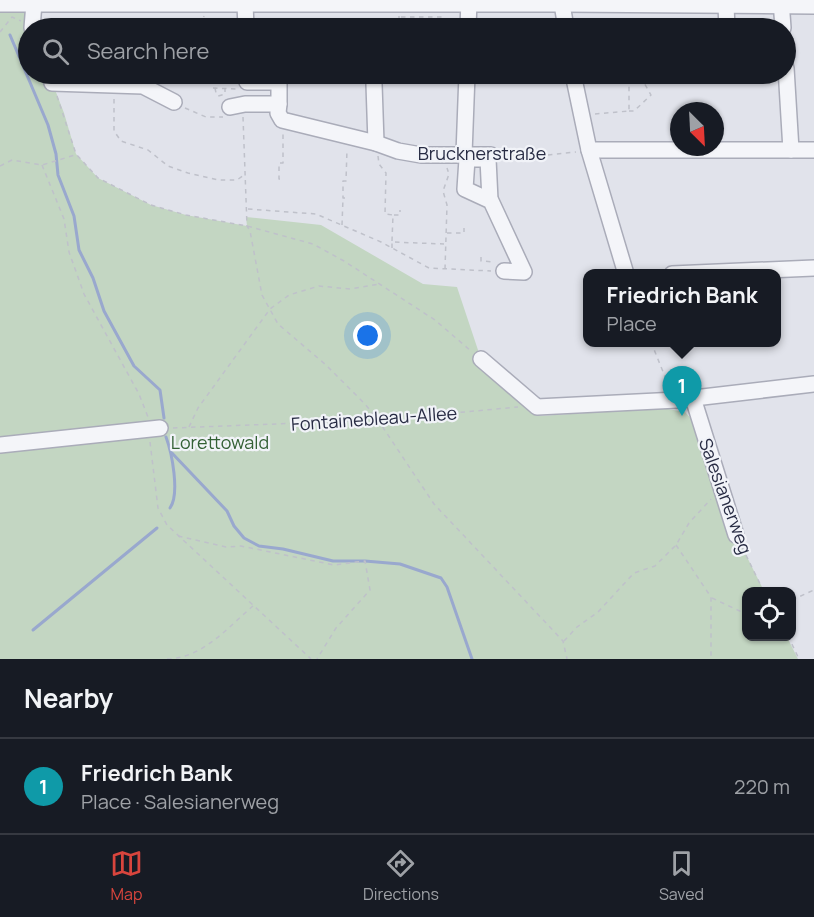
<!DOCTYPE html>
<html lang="en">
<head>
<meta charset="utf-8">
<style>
  :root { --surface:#171b24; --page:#242831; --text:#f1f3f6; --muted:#9ea1a6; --line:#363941; --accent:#d9453d }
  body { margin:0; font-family:Manrope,sans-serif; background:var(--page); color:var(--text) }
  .controls { position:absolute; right:18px; bottom:18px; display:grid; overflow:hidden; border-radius:12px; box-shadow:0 2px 4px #0004 }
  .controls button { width:54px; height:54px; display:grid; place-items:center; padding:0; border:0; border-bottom:2px solid var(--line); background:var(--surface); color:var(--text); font:30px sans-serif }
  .compass { position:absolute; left:670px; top:102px; width:54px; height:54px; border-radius:50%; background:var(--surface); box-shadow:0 2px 4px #0004; rotate:156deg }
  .you { position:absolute; left:368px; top:336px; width:21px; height:21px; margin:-15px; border:4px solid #fff; border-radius:50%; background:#1a73e8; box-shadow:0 0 0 9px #1a73e833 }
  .badge { display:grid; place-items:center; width:39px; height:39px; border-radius:50%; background:var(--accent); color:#fff; font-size:20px; font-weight:700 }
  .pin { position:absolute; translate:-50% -50px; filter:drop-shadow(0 2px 3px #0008) }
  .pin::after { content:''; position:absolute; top:32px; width:21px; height:18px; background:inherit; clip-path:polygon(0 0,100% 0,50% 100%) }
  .popup { position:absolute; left:583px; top:269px; width:198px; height:78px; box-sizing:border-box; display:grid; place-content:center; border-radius:12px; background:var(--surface); filter:drop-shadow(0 2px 4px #0005); font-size:20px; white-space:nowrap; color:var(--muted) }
  .popup b { font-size:22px; color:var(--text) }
  .popup::after { content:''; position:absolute; left:50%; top:100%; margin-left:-12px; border:12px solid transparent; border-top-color:var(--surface) }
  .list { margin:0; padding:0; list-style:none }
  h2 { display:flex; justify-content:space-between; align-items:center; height:78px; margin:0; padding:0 24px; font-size:26px }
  h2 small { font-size:20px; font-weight:400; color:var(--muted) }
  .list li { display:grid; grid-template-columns:39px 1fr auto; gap:18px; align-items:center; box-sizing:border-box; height:96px; padding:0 24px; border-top:2px solid var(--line) }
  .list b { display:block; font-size:22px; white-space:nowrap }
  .list p { margin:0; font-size:20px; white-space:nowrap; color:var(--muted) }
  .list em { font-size:20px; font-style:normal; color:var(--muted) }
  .icon { flex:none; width:33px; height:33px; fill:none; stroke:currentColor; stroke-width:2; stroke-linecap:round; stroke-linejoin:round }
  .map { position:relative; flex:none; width:814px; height:659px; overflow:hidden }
  .search { position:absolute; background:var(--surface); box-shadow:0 2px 4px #0004; left:18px; right:18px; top:18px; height:66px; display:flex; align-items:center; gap:15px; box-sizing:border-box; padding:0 21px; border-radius:33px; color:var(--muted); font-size:22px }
  .sheet { height:174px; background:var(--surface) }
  nav { display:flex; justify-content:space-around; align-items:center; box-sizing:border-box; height:84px; border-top:2px solid var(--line); background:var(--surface); font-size:16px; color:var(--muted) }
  nav a { display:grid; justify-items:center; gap:3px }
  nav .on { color:var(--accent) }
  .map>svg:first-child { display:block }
</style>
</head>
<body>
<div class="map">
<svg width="814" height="659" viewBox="0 0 814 659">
  <rect width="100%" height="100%" fill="#e1e3eb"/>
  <polygon fill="#c3d6c2" points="0,0 34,3 28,28 28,74 49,74 64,113 76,154 98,178 151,205 186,215 247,226 246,217 321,225 423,284 457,287 481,359 537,407 540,416 662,408 685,412 695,423 736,535 764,591 746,592 746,636 787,637 798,659 0,659"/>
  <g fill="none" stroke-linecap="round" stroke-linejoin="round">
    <g stroke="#99a8ce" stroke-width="3">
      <polyline points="10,35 48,125 56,154 58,175 74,216 79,250 93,278 104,311 134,366 160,390 164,418"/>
      <path d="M 166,437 C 172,453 180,494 170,508"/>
      <polyline points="171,452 227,511 234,526 244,538 259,546 283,549 333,561 365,561 400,564 441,578 447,587 472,659"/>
      <polyline points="33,630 157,528"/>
    </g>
    <defs>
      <g id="minor">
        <polyline points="781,0 783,28"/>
        <polyline points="0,4 562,4 814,6"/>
        <polyline points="245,4 246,28"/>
        <polyline points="562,4 566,28"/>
        <polyline points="726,6 727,28"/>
        <polyline points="32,28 34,3"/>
        <polyline points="468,28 469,0"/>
        <polyline points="786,68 791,150"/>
        <polyline points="49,74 52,83 143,86 174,102"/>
        <polyline points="467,74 464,154 467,159 465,189 491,201 524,272 504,271"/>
        <polyline points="573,74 589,150 626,274"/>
        <polyline points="247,82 279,82 279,104"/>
        <polyline points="374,84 376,143"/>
        <polyline points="230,107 245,104 279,104 278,113 282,120 376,143 398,151 421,155 491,155"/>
        <polyline points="589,150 814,150"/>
        <polyline points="473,159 488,159 490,200"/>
        <polyline points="672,274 814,268"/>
        <polyline points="481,359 537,407 677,400 814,384"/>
        <polyline points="693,398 736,535"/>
        <polyline points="0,445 160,428"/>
      </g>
    </defs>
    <use href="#minor" stroke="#aaacb9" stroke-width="18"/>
    <g stroke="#bfc1ca" stroke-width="1.5" stroke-dasharray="4.5 4.5" stroke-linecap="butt">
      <polyline points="401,17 444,17"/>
      <polyline points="338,18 339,28"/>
      <polyline points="628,18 628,28"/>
      <polyline points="202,26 204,16"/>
      <polyline points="399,27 399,16"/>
      <path d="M 119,28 L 119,25 C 132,21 167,23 182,25 L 184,28"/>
      <polyline points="131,28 138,24"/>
      <polyline points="198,28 202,26 201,28"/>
      <polyline points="441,28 442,18"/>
      <polyline points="0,32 12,17 21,21"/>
      <polyline points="213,88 236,89"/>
      <polyline points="215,88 216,93 218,96 225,94 225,89"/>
      <polyline points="57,96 76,154 98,178 151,205 186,215 247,226 313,244 344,261 435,320 471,351"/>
      <polyline points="114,99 114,131 121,141 148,150 168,166 188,173 218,180 237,180 244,175"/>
      <polyline points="185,108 206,117 223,117"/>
      <polyline points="629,111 634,111 651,95 639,74"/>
      <polyline points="595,114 629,111 629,74"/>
      <polyline points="243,117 247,226 250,231 262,295 278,324 326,365 365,404 378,420 434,504 563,641 567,659"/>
      <polyline points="503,155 537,156 576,152"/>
      <polyline points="378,156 379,164 386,173 385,214 393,215"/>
      <polyline points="42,165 64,219 69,252 84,294 139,394 148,417"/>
      <polyline points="0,166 12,160 42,165 75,155"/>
      <polyline points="280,179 279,179 279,163 283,163 283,133"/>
      <polyline points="345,198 343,198 343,181 346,181 347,149"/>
      <polyline points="248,209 316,214 381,242 429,268 491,271"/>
      <polyline points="342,225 343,198"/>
      <polyline points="447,233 464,233 464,228"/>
      <polyline points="392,241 393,215 400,215 400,210"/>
      <polyline points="392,248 392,242 444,244"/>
      <polyline points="481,257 481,261 495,262"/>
      <polyline points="445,269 447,205 443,191 449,174 447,168"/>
      <polyline points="651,342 670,389"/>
      <polyline points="189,427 198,408 270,309 289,295 319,286 350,289 379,284"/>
      <polyline points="173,428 378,420 518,407"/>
      <polyline points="150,442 158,508 167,525 311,659"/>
      <polyline points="178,536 226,547 241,546 334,565 365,561 370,590 336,628 317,659"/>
      <polyline points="676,545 711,597 711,659"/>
      <polyline points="742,547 764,592"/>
      <polyline points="712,598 746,614"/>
      <polyline points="792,600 814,590"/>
      <polyline points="788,636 799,659"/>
      <polyline points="564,641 577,627 598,612 634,573 655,566 676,545 689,523 711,499"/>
      <path d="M 167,659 C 203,658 227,628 253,606"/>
    </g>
    <use href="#minor" stroke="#f4f5f9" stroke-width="15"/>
  </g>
  <g text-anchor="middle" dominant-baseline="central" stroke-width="4.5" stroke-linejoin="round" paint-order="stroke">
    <g font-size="18" fill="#282c44" stroke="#f1f3f8">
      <text x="482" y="153">Brucknerstraße</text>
      <text transform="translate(374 418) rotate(-4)">Fontainebleau-Allee</text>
      <text transform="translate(726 496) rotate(70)">Salesianerweg</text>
    </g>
    <g font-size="18" fill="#346135" stroke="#f1f3f8">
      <text x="220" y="442">Lorettowald</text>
    </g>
  </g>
</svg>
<div class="controls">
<button><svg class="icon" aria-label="locate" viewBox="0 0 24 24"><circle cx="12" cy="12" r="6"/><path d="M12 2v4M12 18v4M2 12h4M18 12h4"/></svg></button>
</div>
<svg class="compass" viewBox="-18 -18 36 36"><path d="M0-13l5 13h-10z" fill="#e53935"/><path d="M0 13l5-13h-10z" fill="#9ea1a6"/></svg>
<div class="you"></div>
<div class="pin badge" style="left:682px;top:416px;background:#0f9aa8">1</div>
<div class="popup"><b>Friedrich Bank</b>Place</div>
<div class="search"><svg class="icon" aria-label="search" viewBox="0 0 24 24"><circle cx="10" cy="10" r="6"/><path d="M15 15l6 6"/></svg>Search here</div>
</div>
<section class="sheet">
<h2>Nearby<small></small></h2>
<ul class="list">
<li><span class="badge" style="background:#0f9aa8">1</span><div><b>Friedrich Bank</b><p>Place · Salesianerweg</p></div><em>220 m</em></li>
</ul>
</section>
<nav>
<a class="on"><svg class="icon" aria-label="map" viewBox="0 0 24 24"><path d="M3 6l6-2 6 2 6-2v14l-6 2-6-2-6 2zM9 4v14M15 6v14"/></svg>Map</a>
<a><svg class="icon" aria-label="directions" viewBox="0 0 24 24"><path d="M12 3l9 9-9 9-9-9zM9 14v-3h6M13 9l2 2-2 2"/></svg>Directions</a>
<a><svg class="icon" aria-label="saved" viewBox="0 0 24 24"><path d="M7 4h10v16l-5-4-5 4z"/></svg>Saved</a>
</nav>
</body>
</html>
